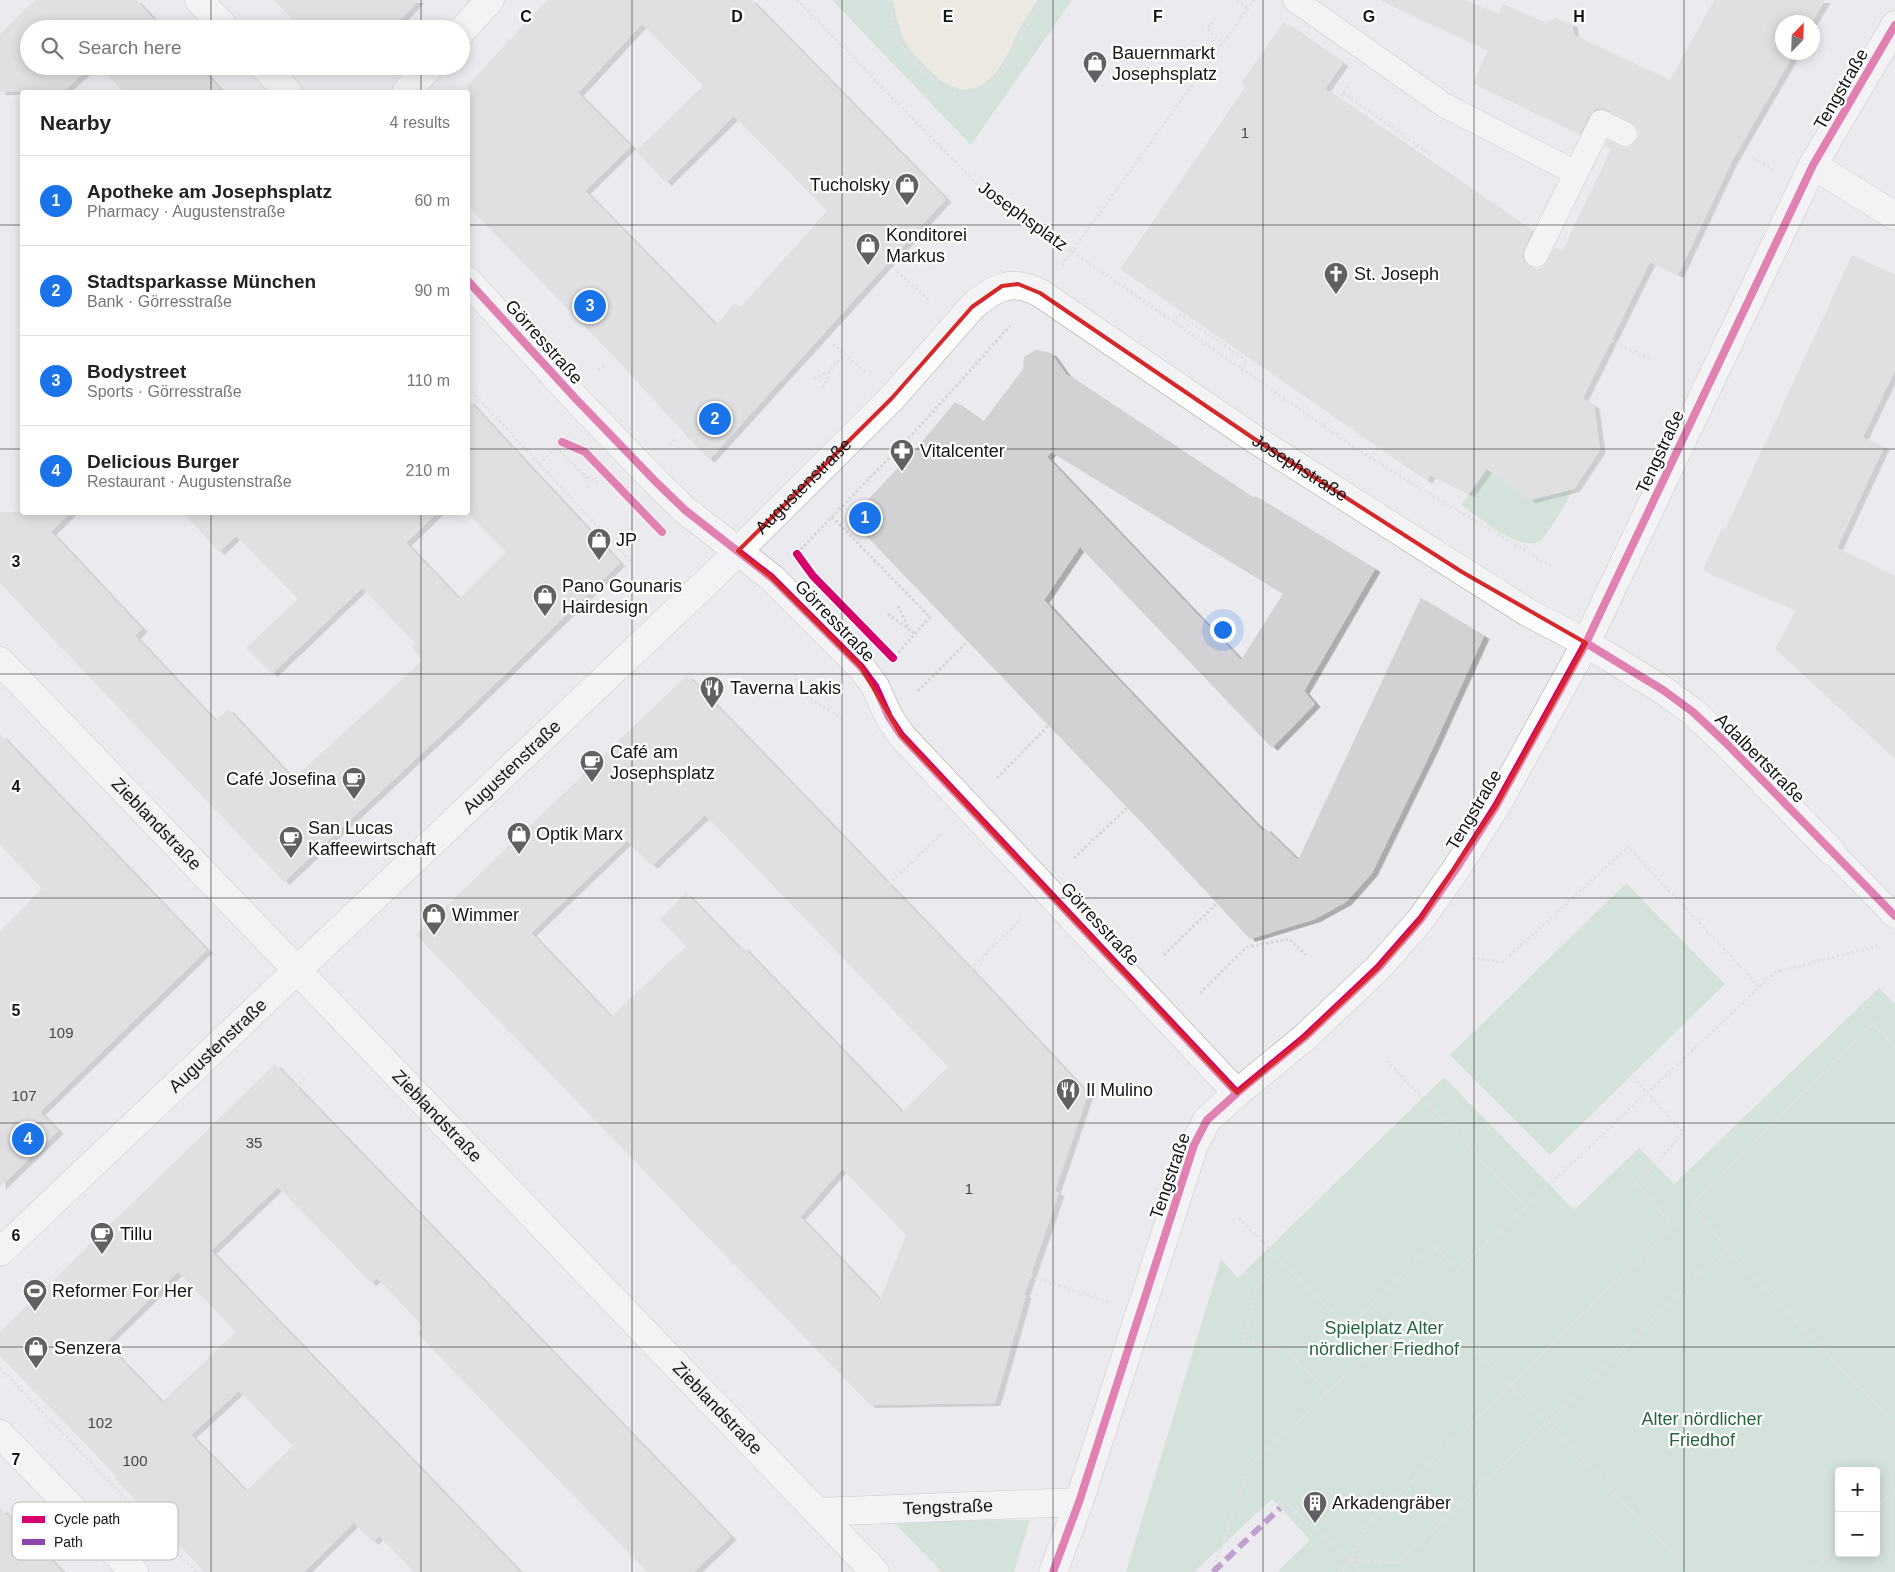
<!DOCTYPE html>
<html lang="en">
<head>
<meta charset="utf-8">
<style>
  :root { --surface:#fff; --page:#f2f2f2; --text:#222; --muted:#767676; --line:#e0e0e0; --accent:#1a73e8 }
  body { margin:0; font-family:Arial,sans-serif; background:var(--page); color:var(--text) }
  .controls { position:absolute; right:15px; bottom:15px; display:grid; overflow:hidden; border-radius:5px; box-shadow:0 2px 12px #0003 }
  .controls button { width:45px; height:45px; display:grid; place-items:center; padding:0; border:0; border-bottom:1px solid var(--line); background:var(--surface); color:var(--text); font:25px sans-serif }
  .compass { position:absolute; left:1775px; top:15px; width:45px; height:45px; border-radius:50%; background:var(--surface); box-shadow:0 2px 12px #0003; rotate:23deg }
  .you { position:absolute; left:1222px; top:629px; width:18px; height:18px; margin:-12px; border:4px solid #fff; border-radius:50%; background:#1a73e8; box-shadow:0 0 0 8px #1a73e833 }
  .badge { display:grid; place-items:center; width:32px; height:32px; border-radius:50%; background:var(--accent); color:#fff; font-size:16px; font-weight:700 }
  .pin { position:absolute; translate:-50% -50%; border:2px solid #fff; box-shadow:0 1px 5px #0006 }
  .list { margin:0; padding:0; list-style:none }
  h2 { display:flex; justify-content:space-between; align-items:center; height:65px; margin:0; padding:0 20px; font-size:21px }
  h2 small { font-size:16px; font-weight:400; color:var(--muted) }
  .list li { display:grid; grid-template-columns:32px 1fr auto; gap:15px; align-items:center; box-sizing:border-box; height:90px; padding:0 20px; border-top:1px solid var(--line) }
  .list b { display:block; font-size:19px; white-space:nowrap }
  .list p { margin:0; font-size:16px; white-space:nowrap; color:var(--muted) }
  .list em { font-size:16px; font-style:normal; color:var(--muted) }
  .icon { flex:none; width:28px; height:28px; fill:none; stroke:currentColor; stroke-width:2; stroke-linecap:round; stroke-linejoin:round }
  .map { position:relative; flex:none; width:1895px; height:1572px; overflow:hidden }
  .search { position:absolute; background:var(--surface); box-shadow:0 2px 12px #0003; left:20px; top:20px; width:450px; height:55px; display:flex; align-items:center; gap:12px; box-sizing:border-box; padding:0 18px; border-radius:28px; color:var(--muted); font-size:19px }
  .panel { position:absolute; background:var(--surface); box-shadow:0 2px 12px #0003; left:20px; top:90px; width:450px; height:425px; border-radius:5px }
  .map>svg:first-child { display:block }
</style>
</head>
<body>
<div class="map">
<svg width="1895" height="1572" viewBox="0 0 1895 1572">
  <defs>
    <filter id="shadow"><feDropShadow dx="5.5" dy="3" stdDeviation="0" flood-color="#0004"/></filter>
  </defs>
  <rect width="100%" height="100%" fill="#ebebef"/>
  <g fill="#b6d9c4" fill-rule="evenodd">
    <polygon points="832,0 1072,0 971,145"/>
    <path d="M 1487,469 L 1530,500 L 1574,489 C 1566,502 1552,528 1542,539 C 1524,557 1478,516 1461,505 Z"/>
    <polygon points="1626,883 1725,984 1550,1155 1450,1055"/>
    <path d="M 1879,988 L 1895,1004 L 1895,1572 L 1277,1572 L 1310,1540 L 1272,1499 L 1194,1572 L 1126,1572 L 1221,1259 L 1238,1278 L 1444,1077 L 1574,1210 L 1639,1148 L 1674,1184 ZM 1839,1471 L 1876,1471 L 1876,1553 L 1839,1553 Z"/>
    <polygon points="1030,1520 1014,1572 942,1572 892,1521"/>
  </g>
  <path fill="#ebe6d3" d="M 890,0 L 1038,0 C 1032,8 1026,17 1021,26 C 1011,45 1005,67 987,81 C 963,100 942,84 925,66 C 916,57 907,47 902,36 C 898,25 896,13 893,2 Z"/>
  <g fill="#d2d2d5" fill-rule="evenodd" filter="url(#shadow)">
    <polygon points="35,0 136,0 163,29 29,29 29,66 91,66 63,92 0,92 0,34"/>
    <polygon points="273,0 419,0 392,29 303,29"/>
    <path d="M 547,0 L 751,0 L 946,199 L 709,460 L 617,360 L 468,206 L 468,85 ZM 642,24 L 703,86 L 636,151 L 666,183 L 734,116 L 827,211 L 740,308 L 735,303 L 716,325 L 585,191 L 631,146 L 578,93 Z"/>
    <polygon points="1380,0 1465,0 1499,14 1503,4 1545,22 1556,18 1572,24 1574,35 1670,80 1714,0 1825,0 1812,22 1782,22 1782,52 1795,52 1732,161 1678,275 1650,262 1583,398 1594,406 1600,450 1574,489 1530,500 1487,469 1469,494 1430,475 1427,481 1120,269 1246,86 1241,83 1284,22 1343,63 1325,89 1532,231 1522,255 1524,262 1530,267 1537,269 1544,266 1555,247 1562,252 1611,149 1605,146 1607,140 1619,146 1626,148 1632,146 1637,140 1639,133 1636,126 1631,122 1607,110 1600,108 1594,110 1589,116 1580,134 1473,83 1488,50"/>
    <polygon points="99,66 198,66 223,92 123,92"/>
    <polygon points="1852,255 1895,275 1895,370 1863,437 1884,447 1837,548 1895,576 1895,759 1775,649 1796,610 1703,570 1722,528 1725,530"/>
    <path d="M 1036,350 L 1051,353 L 1066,374 L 1253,498 L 1255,496 L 1375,569 L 1304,691 L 1315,704 L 1272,748 L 1080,547 L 1044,600 L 1092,652 L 1263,831 L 1265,828 L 1298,860 L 1421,598 L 1484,636 L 1432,750 L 1372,873 L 1346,902 L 1315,919 L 1250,939 L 1145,826 L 850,519 L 920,444 L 955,402 L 983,422 L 1023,369 L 1024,357 ZM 1051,452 L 1283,594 L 1241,660 L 1047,457 Z"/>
    <polygon points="468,400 620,563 463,715 284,882 0,583 0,512 71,512 51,532 142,629 135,636 215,721 228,709 293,779 423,660 411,647 415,643 362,588 272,674 246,648 298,599 236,536 219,552 183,512 438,512 406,543 459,599 506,552 468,514"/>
    <path d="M 687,675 L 971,969 L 1088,1094 L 1055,1191 L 1059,1193 L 1024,1295 L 1026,1295 L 995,1403 L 870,1405 L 416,935 ZM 705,815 L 948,1067 L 902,1112 L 743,947 L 740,949 L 686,893 L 660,919 L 686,946 L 611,1017 L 531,933 L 627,841 L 652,866 ZM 842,1169 L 906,1235 L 880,1300 L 800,1217 Z"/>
    <polygon points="0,734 207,950 40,1112 58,1131 0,1187 0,931 42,889 0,845"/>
    <path d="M 275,1064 L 731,1537 L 694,1572 L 647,1572 L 417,1333 L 423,1327 L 377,1278 L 371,1283 L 278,1187 L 211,1251 L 520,1572 L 414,1572 L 379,1536 L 373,1542 L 354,1523 L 304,1572 L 205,1572 L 115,1479 L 117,1477 L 0,1356 L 0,1332 ZM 178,1272 L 236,1332 L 162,1402 L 105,1343 ZM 239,1391 L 293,1446 L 246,1491 L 191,1435 Z"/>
    <polygon points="0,1508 63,1572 0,1572"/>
  </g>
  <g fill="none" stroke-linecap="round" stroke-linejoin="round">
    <defs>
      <g id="service">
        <polyline points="1295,0 1444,105 1576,173"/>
        <polyline points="1536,255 1601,122 1625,134"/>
        <polyline points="1831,851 1895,916"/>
      </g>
      <g id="minor">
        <polyline points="199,0 226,29"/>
        <polyline points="461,32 490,0"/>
        <polyline points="263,66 288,92"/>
        <polyline points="406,92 430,66"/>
        <polyline points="1813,165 1895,216"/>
        <polyline points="468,281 575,398 657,483 685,510 772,578 861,667 875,686 889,717 901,735 1237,1093"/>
        <path id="s1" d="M 0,661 L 875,1572"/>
        <path id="s2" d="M 0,1252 L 710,579 L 892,398 L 972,307 C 995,287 1011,278 1040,293 L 1253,438 L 1527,612 L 1586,643 L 1663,690 L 1693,712 L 1726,743 L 1831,851"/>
        <polyline points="0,1434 134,1572"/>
        <path id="s3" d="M 817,1512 L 1079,1502"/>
        <polyline points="1053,1572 1079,1502 1194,1145 1207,1120 1237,1093 1305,1037 1378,968 1421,919 1456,869 1496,806 1586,643 1813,165 1895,25"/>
      </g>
    </defs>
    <use href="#service" stroke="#a4a4a6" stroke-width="25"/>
    <use href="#minor" stroke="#a4a4a6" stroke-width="29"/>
    <g stroke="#d5d5d6" stroke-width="3" stroke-dasharray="2.5 2.5" stroke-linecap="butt">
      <polyline points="797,0 975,182 1073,252 1370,458 1551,566"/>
      <polyline points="1237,0 1248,8"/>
      <path d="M 891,8 C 893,19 895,31 899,42 C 905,58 924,73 937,83 C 998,129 1014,29 1045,0"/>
      <polyline points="1216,18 1207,29 1223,43"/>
      <polyline points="1343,93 1431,155"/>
      <polyline points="1324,121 1352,80"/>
      <polyline points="1754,159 1773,169"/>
      <polyline points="1062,265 1254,0"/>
      <polyline points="897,271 930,301"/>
      <polyline points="1173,322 1179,314 1247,361 1241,369"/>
      <polyline points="1611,341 1650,359"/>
      <polyline points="833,344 866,373"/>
      <polyline points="598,370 605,365"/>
      <polyline points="814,379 831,370"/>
      <polyline points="468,388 632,563"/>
      <polyline points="823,388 831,369 844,354"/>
      <polyline points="670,445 675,439"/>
      <polyline points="556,448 583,474 590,491"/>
      <polyline points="1370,458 1378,448"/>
      <polyline points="539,464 562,442"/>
      <polyline points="583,474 598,483"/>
      <polyline points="832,517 930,617 897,654"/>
      <polyline points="797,553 922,424 1010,326"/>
      <polyline points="898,606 908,627"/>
      <polyline points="888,614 914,633"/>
      <polyline points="794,674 803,693"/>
      <polyline points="785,683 841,718"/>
      <polyline points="918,691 968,641"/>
      <polyline points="997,778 1048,726"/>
      <polyline points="1074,858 1127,808"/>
      <polyline points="889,884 941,834"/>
      <polyline points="1164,955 1217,903"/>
      <polyline points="1472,958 1503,962 1628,847 1760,987"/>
      <polyline points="971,969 1021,919"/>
      <polyline points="1200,993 1247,947 1289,939 1306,955"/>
      <polyline points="1387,1061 1526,1207"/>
      <polyline points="296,1087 305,1078"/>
      <polyline points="1239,1218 1348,1328"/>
      <polyline points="1726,1248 1895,1424"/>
      <polyline points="954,1251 1108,1302"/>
      <polyline points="1282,1261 1257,1286 1244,1341 1287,1351 1327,1393"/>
      <polyline points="1471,1345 1692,1572"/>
      <polyline points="0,1368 196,1572"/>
      <polyline points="1280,1508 1286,1503 1342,1552 1362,1572"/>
      <polyline points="1876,1508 1895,1490"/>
      <polyline points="1351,1560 1366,1526 1673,1226 1635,1182 1655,1165 1683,1133 1632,1075"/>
      <polyline points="1212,1572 1251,1464 1371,1352 1348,1328 1433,1245 1458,1270 1776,972 1877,946"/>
      <polyline points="1338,1572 1351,1560 1398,1563 1547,1423 1726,1248 1692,1205 1873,1023 1895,1047"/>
      <polyline points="1810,1572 1839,1544"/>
    </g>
    <use href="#service" stroke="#fcfcfd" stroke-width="24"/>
    <use href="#minor" stroke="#fcfcfd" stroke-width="28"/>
    <polyline stroke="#8e44ad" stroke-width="6" stroke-dasharray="12 6" stroke-linecap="butt" points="1213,1572 1280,1508"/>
    <defs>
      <g id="cycleway">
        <polyline points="468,281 575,398 657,483 685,510 772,578 861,667 875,686 889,717 901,735 1237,1093"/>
        <polyline points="562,442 585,452 662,532"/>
        <polyline points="797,554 813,576 893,658"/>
        <polyline points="1586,643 1663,690 1693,712 1726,743 1895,916"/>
        <polyline points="1053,1572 1079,1502 1194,1145 1207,1120 1237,1093 1305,1037 1378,968 1421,919 1456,869 1496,806 1586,643 1813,165 1895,25"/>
      </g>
    </defs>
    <use href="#cycleway" stroke="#fff" stroke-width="11"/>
    <use href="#cycleway" stroke="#d6006c" stroke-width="8"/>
  </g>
  <path d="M0 0H1895V1572H0ZM 1018,284 L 1040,293 L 1253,438 L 1462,572 L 1586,643 L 1496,806 L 1421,919 L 1378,968 L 1305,1037 L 1237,1093 L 901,735 L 861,667 L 772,578 L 738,551 L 892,398 L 972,307 L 1002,286 Z" fill="#ebebef" fill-opacity=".55" fill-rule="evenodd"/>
  <path fill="none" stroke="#d62828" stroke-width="4" stroke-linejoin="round" d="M 1018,284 L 1040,293 L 1253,438 L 1462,572 L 1586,643 L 1496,806 L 1421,919 L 1378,968 L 1305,1037 L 1237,1093 L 901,735 L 861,667 L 772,578 L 738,551 L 892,398 L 972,307 L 1002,286 Z"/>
  <path fill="none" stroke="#161618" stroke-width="1" stroke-opacity="0.55" d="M 211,0 L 211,29M 421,0 L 421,29M 632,0 L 632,1572M 842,0 L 842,1572M 1053,0 L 1053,1572M 1263,0 L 1263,1572M 1474,0 L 1474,1572M 1684,0 L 1684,1572M 211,66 L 211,92M 421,66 L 421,92M 0,225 L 22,225M 468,225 L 1895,225M 0,449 L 22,449M 468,449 L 1895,449M 211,512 L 211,1572M 421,512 L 421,1572M 0,674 L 1895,674M 0,898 L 1895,898M 0,1123 L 1895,1123M 0,1347 L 1895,1347"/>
  <defs>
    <symbol id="shop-pin" viewBox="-11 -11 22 30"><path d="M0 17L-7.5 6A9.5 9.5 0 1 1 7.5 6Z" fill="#616163" stroke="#fff"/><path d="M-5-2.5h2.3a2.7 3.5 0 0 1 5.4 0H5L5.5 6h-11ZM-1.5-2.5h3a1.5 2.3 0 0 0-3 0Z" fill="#fff"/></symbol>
    <symbol id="church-pin" viewBox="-11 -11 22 30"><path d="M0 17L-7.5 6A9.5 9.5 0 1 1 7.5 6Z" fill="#616163" stroke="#fff"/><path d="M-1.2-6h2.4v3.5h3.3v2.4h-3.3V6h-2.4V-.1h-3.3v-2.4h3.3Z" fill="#fff"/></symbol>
    <symbol id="pharmacy-pin" viewBox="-11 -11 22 30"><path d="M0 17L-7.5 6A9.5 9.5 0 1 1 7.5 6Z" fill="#616163" stroke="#fff"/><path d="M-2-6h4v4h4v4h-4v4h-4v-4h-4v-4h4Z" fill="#fff"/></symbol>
    <symbol id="restaurant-pin" viewBox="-11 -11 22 30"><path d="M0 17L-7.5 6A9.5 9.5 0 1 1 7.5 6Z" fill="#616163" stroke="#fff"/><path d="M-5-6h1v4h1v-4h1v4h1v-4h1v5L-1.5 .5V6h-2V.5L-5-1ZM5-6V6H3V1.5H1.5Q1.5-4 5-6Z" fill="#fff"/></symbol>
    <symbol id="cafe-pin" viewBox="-11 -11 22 30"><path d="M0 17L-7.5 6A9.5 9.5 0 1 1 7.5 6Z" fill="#616163" stroke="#fff"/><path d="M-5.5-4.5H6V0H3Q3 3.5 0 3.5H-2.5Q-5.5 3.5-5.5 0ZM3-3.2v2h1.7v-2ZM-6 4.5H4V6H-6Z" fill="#fff"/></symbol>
    <symbol id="stadium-pin" viewBox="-11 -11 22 30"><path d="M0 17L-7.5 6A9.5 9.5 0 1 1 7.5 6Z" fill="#616163" stroke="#fff"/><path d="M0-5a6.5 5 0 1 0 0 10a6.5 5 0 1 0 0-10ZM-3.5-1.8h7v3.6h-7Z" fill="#fff"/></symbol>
    <symbol id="building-pin" viewBox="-11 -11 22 30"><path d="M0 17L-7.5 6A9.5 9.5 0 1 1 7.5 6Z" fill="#616163" stroke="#fff"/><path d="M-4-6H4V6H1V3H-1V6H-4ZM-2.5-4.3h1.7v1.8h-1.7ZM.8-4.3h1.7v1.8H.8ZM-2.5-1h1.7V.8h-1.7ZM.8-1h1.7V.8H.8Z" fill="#fff"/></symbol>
  </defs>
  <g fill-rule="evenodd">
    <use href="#shop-pin" x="1081" y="49" width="28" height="38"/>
    <use href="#shop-pin" x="893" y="171" width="28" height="38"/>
    <use href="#shop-pin" x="854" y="231" width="28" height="38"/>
    <use href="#church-pin" x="1322" y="260" width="28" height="38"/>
    <use href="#pharmacy-pin" x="888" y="437" width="28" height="38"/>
    <use href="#shop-pin" x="585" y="526" width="28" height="38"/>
    <use href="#shop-pin" x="531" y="582" width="28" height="38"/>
    <use href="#restaurant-pin" x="698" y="674" width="28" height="38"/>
    <use href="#cafe-pin" x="578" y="748" width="28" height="38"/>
    <use href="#cafe-pin" x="340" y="765" width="28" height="38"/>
    <use href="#shop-pin" x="505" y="820" width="28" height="38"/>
    <use href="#cafe-pin" x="277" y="824" width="28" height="38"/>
    <use href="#shop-pin" x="420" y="901" width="28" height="38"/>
    <use href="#restaurant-pin" x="1054" y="1076" width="28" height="38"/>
    <use href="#cafe-pin" x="88" y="1220" width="28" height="38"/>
    <use href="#stadium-pin" x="21" y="1277" width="28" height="38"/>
    <use href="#shop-pin" x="22" y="1334" width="28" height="38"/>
    <use href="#building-pin" x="1301" y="1489" width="28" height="38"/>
  </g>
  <g text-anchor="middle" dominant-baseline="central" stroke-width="4.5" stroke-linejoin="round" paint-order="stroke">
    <g font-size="15" fill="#454547">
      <text x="1245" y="132">1</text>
      <text x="61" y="1032">109</text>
      <text x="24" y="1095">107</text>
      <text x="254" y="1142">35</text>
      <text x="969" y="1188">1</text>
      <text x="100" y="1422">102</text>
      <text x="135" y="1460">100</text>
    </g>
    <g font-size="18" fill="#161618" stroke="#fff" text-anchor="start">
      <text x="1112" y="53">Bauernmarkt<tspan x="1112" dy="21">Josephsplatz</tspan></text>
      <text x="890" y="185" text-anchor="end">Tucholsky</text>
      <text x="886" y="235">Konditorei<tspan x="886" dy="21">Markus</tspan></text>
      <text x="1354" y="274">St. Joseph</text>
      <text x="920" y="451">Vitalcenter</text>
      <text x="616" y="540">JP</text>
      <text x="562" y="586">Pano Gounaris<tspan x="562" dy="21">Hairdesign</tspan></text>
      <text x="730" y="688">Taverna Lakis</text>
      <text x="610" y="752">Café am<tspan x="610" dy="21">Josephsplatz</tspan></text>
      <text x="336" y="779" text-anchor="end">Café Josefina</text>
      <text x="308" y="828">San Lucas<tspan x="308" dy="21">Kaffeewirtschaft</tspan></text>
      <text x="536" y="834">Optik Marx</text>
      <text x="452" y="915">Wimmer</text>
      <text x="1086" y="1090">Il Mulino</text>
      <text x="120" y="1234">Tillu</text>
      <text x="52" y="1291">Reformer For Her</text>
      <text x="54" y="1348">Senzera</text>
      <text x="1332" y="1503">Arkadengräber</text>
    </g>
    <g font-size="18" fill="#161618" stroke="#fff">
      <text transform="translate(1841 89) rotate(-60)">Tengstraße</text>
      <text transform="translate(1023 216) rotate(36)">Josephsplatz</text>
      <text transform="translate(544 342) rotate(48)">Görresstraße</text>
      <text transform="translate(1660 452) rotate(-65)">Tengstraße</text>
      <text stroke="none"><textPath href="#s2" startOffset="1745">Josephstraße</textPath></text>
      <text stroke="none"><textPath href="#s2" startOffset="1110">Augustenstraße</textPath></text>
      <text transform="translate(835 621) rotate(46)">Görresstraße</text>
      <text transform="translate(1760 758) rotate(45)">Adalbertstraße</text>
      <text stroke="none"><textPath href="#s2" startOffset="705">Augustenstraße</textPath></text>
      <text transform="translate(1474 810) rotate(-59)">Tengstraße</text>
      <text stroke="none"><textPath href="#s1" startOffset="226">Zieblandstraße</textPath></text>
      <text transform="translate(1100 924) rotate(47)">Görresstraße</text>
      <text stroke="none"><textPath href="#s2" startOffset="300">Augustenstraße</textPath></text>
      <text stroke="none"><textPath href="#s1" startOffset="631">Zieblandstraße</textPath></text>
      <text transform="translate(1170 1176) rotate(-71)">Tengstraße</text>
      <text stroke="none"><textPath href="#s1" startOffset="1036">Zieblandstraße</textPath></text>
      <text stroke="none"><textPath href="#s3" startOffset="131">Tengstraße</textPath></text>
    </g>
    <g font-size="18" fill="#266441" stroke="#fff">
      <text x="1384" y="1328">Spielplatz Alter<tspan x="1384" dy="21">nördlicher Friedhof</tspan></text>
      <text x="1702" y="1419">Alter nördlicher<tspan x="1702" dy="21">Friedhof</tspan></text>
    </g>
  </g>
  <rect x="12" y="1502" width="166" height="58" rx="8" fill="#fff" stroke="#b9b9ba" stroke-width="1"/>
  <rect x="22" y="1516" width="23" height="7" fill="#d6006c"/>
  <rect x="22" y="1539" width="23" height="6" fill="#8e44ad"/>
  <g font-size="14" fill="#161618">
    <text x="54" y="1524">Cycle path</text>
    <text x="54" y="1547">Path</text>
  </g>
  <g font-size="16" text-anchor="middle" font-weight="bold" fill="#161618" stroke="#fff" stroke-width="4.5" stroke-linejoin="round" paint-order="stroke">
    <text x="526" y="22">C</text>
    <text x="737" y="22">D</text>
    <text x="948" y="22">E</text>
    <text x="1158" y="22">F</text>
    <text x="1369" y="22">G</text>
    <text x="1579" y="22">H</text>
    <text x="16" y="567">3</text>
    <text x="16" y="792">4</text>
    <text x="16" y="1016">5</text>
    <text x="16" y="1241">6</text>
    <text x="16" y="1465">7</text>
  </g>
</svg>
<div class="controls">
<button>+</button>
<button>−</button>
</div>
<svg class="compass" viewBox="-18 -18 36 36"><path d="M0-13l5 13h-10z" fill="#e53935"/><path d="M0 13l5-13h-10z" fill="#767676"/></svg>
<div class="you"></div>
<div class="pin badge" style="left:865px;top:518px">1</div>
<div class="pin badge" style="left:715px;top:419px">2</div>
<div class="pin badge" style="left:590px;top:306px">3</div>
<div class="pin badge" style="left:28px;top:1139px">4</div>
<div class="search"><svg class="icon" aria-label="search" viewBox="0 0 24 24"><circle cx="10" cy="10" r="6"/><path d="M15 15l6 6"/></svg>Search here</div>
<section class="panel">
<h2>Nearby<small>4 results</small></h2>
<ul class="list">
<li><span class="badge">1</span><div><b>Apotheke am Josephsplatz</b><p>Pharmacy · Augustenstraße</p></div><em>60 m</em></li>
<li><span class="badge">2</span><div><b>Stadtsparkasse München</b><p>Bank · Görresstraße</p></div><em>90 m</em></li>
<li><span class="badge">3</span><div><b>Bodystreet</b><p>Sports · Görresstraße</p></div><em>110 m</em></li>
<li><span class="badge">4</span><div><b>Delicious Burger</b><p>Restaurant · Augustenstraße</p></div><em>210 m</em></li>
</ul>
</section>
</div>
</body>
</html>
